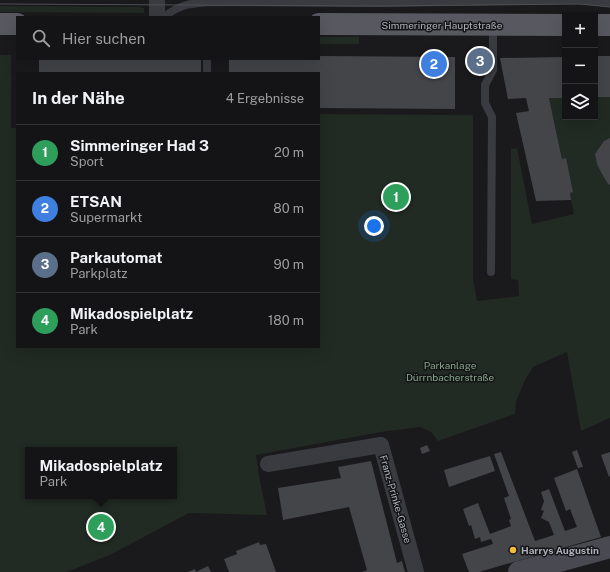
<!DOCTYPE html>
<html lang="de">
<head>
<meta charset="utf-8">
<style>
  :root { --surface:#141315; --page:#1d1c1e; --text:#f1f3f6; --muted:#9d9ea0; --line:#333234; --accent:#8c9099 }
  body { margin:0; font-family:"Public Sans",sans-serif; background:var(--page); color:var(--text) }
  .controls { position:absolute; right:12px; top:12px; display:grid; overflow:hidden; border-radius:0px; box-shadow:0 4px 16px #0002 }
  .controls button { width:36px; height:36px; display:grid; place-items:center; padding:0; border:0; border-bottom:1px solid var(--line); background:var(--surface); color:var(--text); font:20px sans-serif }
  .you { position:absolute; left:374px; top:226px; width:14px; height:14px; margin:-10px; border:3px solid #fff; border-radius:50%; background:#1a73e8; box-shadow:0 0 0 6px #1a73e833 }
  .badge { display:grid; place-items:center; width:26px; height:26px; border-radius:50%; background:var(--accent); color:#fff; font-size:13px; font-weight:700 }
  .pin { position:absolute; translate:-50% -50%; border:2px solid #fff; box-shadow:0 1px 4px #0006 }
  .popup { position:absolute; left:25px; top:447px; width:152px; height:52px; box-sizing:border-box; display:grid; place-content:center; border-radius:0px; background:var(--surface); filter:drop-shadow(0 1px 3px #0005); font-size:13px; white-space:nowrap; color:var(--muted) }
  .popup b { font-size:15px; color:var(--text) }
  .popup::after { content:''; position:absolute; left:50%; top:100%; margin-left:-8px; border:8px solid transparent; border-top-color:var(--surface) }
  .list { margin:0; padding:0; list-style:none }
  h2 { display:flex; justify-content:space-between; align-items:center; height:52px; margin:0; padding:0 16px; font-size:17px }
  h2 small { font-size:13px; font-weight:400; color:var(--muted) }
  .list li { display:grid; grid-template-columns:26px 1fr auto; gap:12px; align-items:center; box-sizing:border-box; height:56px; padding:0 16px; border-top:1px solid var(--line) }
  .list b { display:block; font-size:15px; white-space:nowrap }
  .list p { margin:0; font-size:13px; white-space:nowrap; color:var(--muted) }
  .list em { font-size:13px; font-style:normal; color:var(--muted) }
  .icon { flex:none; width:22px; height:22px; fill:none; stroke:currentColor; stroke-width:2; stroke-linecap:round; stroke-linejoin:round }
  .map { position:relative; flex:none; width:610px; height:572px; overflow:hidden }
  .search { position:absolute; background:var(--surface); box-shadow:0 4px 16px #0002; left:16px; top:16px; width:304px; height:44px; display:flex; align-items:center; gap:10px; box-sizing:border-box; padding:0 14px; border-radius:0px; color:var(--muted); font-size:15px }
  .panel { position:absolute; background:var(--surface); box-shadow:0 4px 16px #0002; left:16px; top:72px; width:304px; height:276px; border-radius:0px }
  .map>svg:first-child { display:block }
</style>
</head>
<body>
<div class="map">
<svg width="610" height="572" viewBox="0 0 610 572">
  <rect width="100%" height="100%" fill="#1a191c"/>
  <g fill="#212a23" fill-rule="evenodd">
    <polygon points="0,6 141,7 141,8 144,8 144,13 0,12"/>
    <rect x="319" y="37" width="40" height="7"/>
    <path d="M 0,55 L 11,55 L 11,128 L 17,128 L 17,347 L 319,347 L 319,114 L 473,115 L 473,278 L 477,301 L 519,296 L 518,280 L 511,279 L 511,149 L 517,148 L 532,224 L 574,214 L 549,98 L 565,98 L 565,117 L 595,117 L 595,97 L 610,97 L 610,418 L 581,431 L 567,352 L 533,367 L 525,380 L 516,402 L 515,414 L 438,441 L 431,432 L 420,427 L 381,432 L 256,455 L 260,481 L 267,515 L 189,513 L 112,554 L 67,572 L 0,572 ZM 28,450 L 174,450 L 174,496 L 28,496 Z"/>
  </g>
  <g fill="#444549">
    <polygon points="319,56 455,57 455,109 319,108 319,73 229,73 229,59 319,59"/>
    <rect x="595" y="56" width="15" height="41"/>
    <polygon points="565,57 565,98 549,98 562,159 566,158 573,192 570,193 571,200 536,201 516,113 529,111 526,98 508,99 500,58"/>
    <rect x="39" y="59" width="162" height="14"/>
    <polygon points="610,138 610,185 608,184 602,174 597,164 595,154 604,141"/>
    <polygon points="427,445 430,451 422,454 420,448"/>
    <polygon points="577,450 583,467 578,468 572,452"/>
    <polygon points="501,452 535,541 554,535 549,522 541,518 544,511 541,510 544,501 541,492 549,489 565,531 577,527 570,509 566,511 554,478 577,469 601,537 479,572 469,572 462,554 493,544 491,539 481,542 480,537 475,539 471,525 469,526 463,509 478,503 490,534 511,526 509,520 511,519 504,498 509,496 494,454"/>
    <polygon points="610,452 610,476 609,477 601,455"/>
    <polygon points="490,456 495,471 449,487 444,470"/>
    <polygon points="371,461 397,563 402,561 405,572 362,572 367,570 349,507 283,520 278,488 341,478 338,467"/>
    <polygon points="259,542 260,545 266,544 276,572 229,572 224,559 237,554 236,551"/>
    <polygon points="208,566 211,572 188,572 195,569 196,572"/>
  </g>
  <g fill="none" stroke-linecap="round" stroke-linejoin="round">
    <g stroke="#3a3b41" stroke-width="8">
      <path d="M 164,17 C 180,4 192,3 212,2 L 381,3 L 575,0 L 610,3"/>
      <polyline points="207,73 207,59"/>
      <polyline points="491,272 492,117 485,103 485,85 493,70 493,25"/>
    </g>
    <g stroke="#3a3b41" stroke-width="16">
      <polyline points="157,17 157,0"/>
      <polyline points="268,464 381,445 416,572"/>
    </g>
    <polyline stroke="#494a51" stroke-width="22" points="519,572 610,547"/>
    <g stroke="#575860" stroke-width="22">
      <polyline points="0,24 17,24"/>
      <polyline points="319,24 565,25"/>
      <polyline points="595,25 610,25"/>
    </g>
    <polyline stroke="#4e4f56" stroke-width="1" points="0,4 377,6 580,4 610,7"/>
  </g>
  <circle fill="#f1bc3d" stroke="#151417" stroke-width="1.5" cx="513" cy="550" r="4"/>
  <g text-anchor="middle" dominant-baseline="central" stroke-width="3" stroke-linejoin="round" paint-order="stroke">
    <g font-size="10" fill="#acb0bb" stroke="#151417">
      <text x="442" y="25">Simmeringer Hauptstraße</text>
      <text transform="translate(396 499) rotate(74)">Franz-Prinke-Gasse</text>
    </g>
    <g font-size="10" fill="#84a687" stroke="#151417">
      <text x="450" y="365">Parkanlage<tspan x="450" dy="12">Dürrnbacherstraße</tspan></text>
    </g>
    <g font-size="10" font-weight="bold" fill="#acb0bb" stroke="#151417" text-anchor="start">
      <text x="521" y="550">Harrys Augustin</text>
    </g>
  </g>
</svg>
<div class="controls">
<button>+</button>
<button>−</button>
<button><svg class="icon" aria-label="layers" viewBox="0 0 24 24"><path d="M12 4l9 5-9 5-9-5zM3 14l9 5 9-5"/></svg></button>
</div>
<div class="you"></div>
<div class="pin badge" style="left:396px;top:197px;background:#2e9e5b">1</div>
<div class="pin badge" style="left:434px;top:64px;background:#3f7fe0">2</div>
<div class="pin badge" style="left:480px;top:61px;background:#5c6f8a">3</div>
<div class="pin badge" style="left:101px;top:527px;background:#2e9e5b">4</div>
<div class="popup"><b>Mikadospielplatz</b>Park</div>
<div class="search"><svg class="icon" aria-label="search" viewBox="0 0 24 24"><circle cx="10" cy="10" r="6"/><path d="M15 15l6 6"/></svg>Hier suchen</div>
<section class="panel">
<h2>In der Nähe<small>4 Ergebnisse</small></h2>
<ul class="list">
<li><span class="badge" style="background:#2e9e5b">1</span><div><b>Simmeringer Had 3</b><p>Sport</p></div><em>20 m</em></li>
<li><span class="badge" style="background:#3f7fe0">2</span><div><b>ETSAN</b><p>Supermarkt</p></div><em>80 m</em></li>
<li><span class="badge" style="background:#5c6f8a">3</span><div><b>Parkautomat</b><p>Parkplatz</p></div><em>90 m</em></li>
<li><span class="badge" style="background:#2e9e5b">4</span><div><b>Mikadospielplatz</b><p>Park</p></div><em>180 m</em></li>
</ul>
</section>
</div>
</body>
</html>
